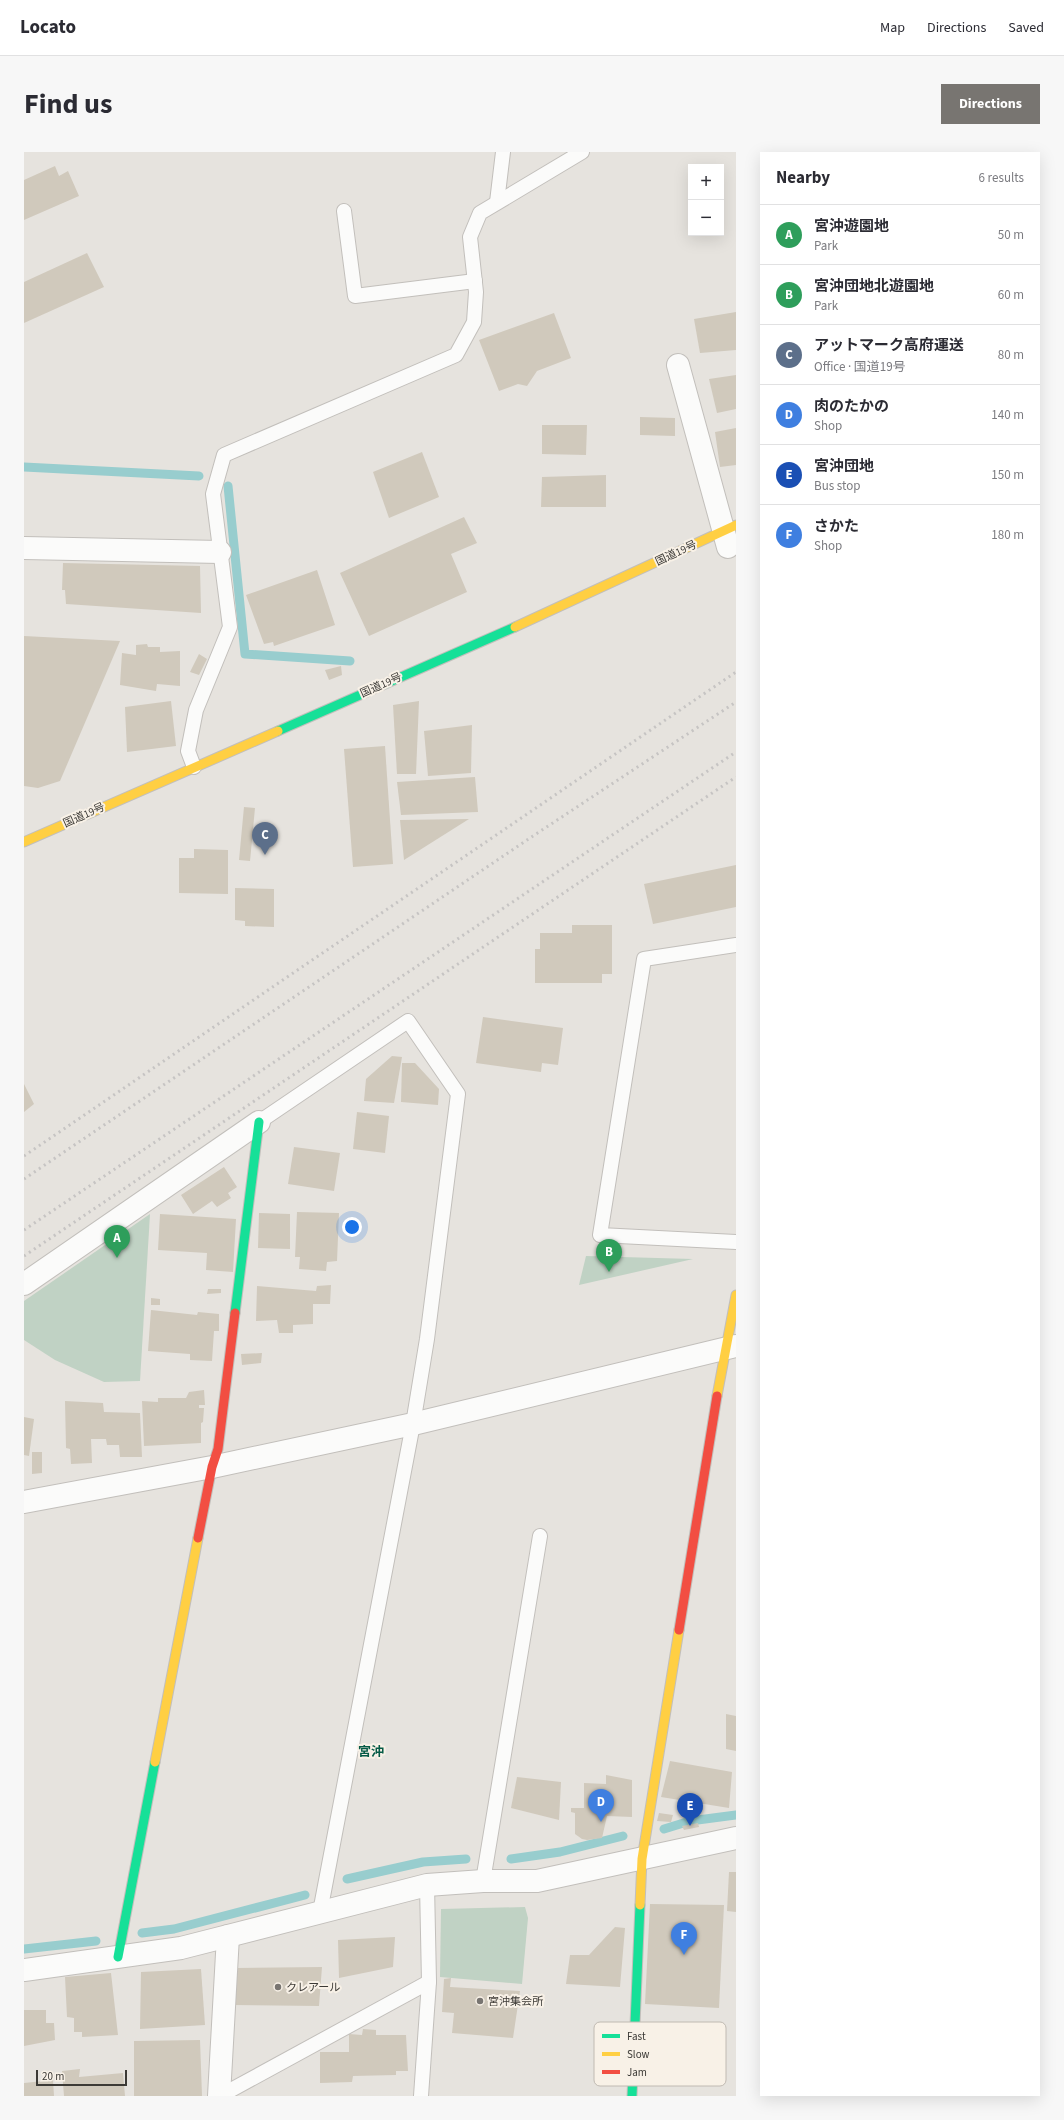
<!DOCTYPE html>
<html lang="en">
<head>
<meta charset="utf-8">
<style>
  :root { --surface:#fff; --page:#f7f7f7; --text:#2b2b33; --muted:#7c7c81; --line:#e1e1e2; --accent:#787571 }
  body { margin:0; font-family:"Source Sans 3","Noto Sans JP",sans-serif; background:var(--page); color:var(--text) }
  .controls { position:absolute; right:12px; top:12px; display:grid; overflow:hidden; border-radius:0px; box-shadow:0 4px 16px #0002 }
  .controls button { width:36px; height:36px; display:grid; place-items:center; padding:0; border:0; border-bottom:1px solid var(--line); background:var(--surface); color:var(--text); font:20px sans-serif }
  .scale { position:absolute; left:12px; bottom:10px; width:91px; box-sizing:border-box; padding-left:4px; border:2px solid #3c3a36; border-top:0; font-size:11px; line-height:14px; white-space:nowrap; color:#3c3a36; -webkit-text-stroke:3px #f8f1e7; paint-order:stroke }
  .you { position:absolute; left:328px; top:1075px; width:14px; height:14px; margin:-10px; border:3px solid #fff; border-radius:50%; background:#1a73e8; box-shadow:0 0 0 6px #1a73e833 }
  .badge { display:grid; place-items:center; width:26px; height:26px; border-radius:50%; background:var(--accent); color:#fff; font-size:13px; font-weight:700 }
  .pin { position:absolute; translate:-50% -33px; filter:drop-shadow(0 1px 2px #0008) }
  .pin::after { content:''; position:absolute; top:21px; width:14px; height:12px; background:inherit; clip-path:polygon(0 0,100% 0,50% 100%) }
  .list { margin:0; padding:0; list-style:none }
  h2 { display:flex; justify-content:space-between; align-items:center; height:52px; margin:0; padding:0 16px; font-size:17px }
  h2 small { font-size:13px; font-weight:400; color:var(--muted) }
  .list li { display:grid; grid-template-columns:26px 1fr auto; gap:12px; align-items:center; box-sizing:border-box; height:60px; padding:0 16px; border-top:1px solid var(--line) }
  .list b { display:block; font-size:15px; white-space:nowrap }
  .list p { margin:0; font-size:13px; white-space:nowrap; color:var(--muted) }
  .list em { font-size:13px; font-style:normal; color:var(--muted) }
  .map { position:relative; flex:none; width:712px; height:1944px; overflow:hidden; border-radius:0px }
  header { display:flex; align-items:center; gap:24px; box-sizing:border-box; height:56px; padding:0 20px; background:var(--surface); border-bottom:1px solid var(--line) }
  header strong { font-size:19px }
  nav { display:flex; gap:22px; margin-inline-start:auto; font-size:14px }
  .intro { display:flex; align-items:center; justify-content:space-between; box-sizing:border-box; height:96px; padding:0 24px }
  h1 { margin:0; font-size:28px }
  .button { padding:10px 18px; border-radius:0px; background:var(--accent); color:#fff; font-size:14px; font-weight:700 }
  main { display:flex; gap:24px; padding:0 24px }
  aside { flex:1; background:var(--surface); border-radius:0px; box-shadow:0 4px 16px #0002 }
  .map>svg:first-child { display:block }
</style>
</head>
<body>
<header>
<strong>Locato</strong>
<nav><a>Map</a><a>Directions</a><a>Saved</a></nav>
</header>
<div class="intro"><h1>Find us</h1><a class="button">Directions</a></div>
<main>
<div class="map">
<svg width="712" height="1944" viewBox="0 0 712 1944">
  <rect width="100%" height="100%" fill="#e6e3de"/>
  <g fill="#c0d2c4">
    <polygon points="126,1062 116,1229 80,1230 31,1208 0,1188 0,1149"/>
    <polygon points="562,1104 669,1107 555,1133"/>
    <polygon points="501,1755 504,1766 498,1832 416,1825 417,1757"/>
  </g>
  <g fill="none" stroke-linecap="round" stroke-linejoin="round">
    <g stroke="#98cdce" stroke-width="9">
      <polyline points="0,315 175,324"/>
      <polyline points="204,334 221,502 326,509"/>
      <polyline points="640,1677 666,1669 712,1663"/>
      <polyline points="487,1707 536,1700 599,1684"/>
      <polyline points="323,1727 399,1710 442,1707"/>
      <polyline points="118,1781 150,1777 281,1743"/>
      <polyline points="0,1797 72,1789"/>
    </g>
  </g>
  <g fill="#d0c9bc">
    <polygon points="31,14 35,24 44,19 55,44 0,68 0,28"/>
    <polygon points="63,101 80,135 0,171 0,130"/>
    <polygon points="712,160 712,198 676,201 670,167"/>
    <polygon points="530,161 547,206 513,219 503,234 494,232 475,239 455,188"/>
    <polygon points="712,223 712,257 693,261 685,227"/>
    <polygon points="616,265 651,266 651,284 616,283"/>
    <polygon points="518,273 563,273 562,303 518,302"/>
    <polygon points="712,276 712,313 696,315 691,280"/>
    <polygon points="398,300 415,345 365,366 349,320"/>
    <polygon points="582,323 582,355 517,355 518,325"/>
    <polygon points="440,365 453,391 427,402 443,440 345,484 316,421"/>
    <polygon points="39,411 176,414 177,461 42,452 41,438 38,438"/>
    <polygon points="293,418 311,473 250,494 249,490 240,492 222,443"/>
    <polygon points="0,484 96,489 36,629 14,636 0,634"/>
    <polygon points="123,492 124,495 136,495 136,500 156,499 156,534 133,532 132,539 96,533 98,501 112,503 112,493"/>
    <polygon points="175,502 183,507 175,523 166,520"/>
    <polygon points="317,514 318,523 305,528 301,518"/>
    <polygon points="147,549 152,594 103,600 101,555"/>
    <polygon points="395,549 392,622 373,622 369,553"/>
    <polygon points="448,573 447,621 404,624 400,579"/>
    <polygon points="361,594 369,712 329,715 320,597"/>
    <polygon points="451,625 454,660 377,663 373,630"/>
    <polygon points="220,655 231,656 226,709 215,708"/>
    <polygon points="445,667 380,708 376,668"/>
    <polygon points="170,697 204,698 204,742 155,741 155,706 170,706"/>
    <polygon points="712,713 712,755 629,772 620,732"/>
    <polygon points="211,736 250,737 250,775 221,774 221,769 211,768"/>
    <polygon points="548,773 588,773 588,822 578,822 578,831 511,831 511,797 516,797 516,781 548,781"/>
    <polygon points="459,865 539,876 534,913 518,911 517,920 452,911"/>
    <polygon points="368,904 378,905 370,951 340,949 342,927"/>
    <polygon points="378,911 391,911 415,937 414,953 377,950"/>
    <polygon points="0,932 10,952 0,960"/>
    <polygon points="333,960 365,964 361,1001 329,997"/>
    <polygon points="270,995 316,1001 310,1039 264,1032"/>
    <polygon points="200,1015 213,1035 204,1041 207,1046 193,1055 188,1049 169,1062 157,1043"/>
    <polygon points="273,1060 315,1061 313,1109 303,1110 302,1119 275,1117 276,1105 271,1105"/>
    <polygon points="235,1061 266,1062 266,1097 234,1096"/>
    <polygon points="136,1062 212,1067 209,1120 182,1118 183,1101 134,1098"/>
    <polygon points="307,1133 306,1152 289,1152 289,1172 269,1173 269,1181 255,1181 253,1168 232,1169 233,1134 292,1139 293,1134"/>
    <polygon points="184,1137 197,1137 197,1141 183,1142"/>
    <polygon points="127,1146 136,1147 136,1153 127,1153"/>
    <polygon points="127,1158 173,1163 174,1160 195,1162 195,1179 190,1179 188,1209 166,1208 166,1202 124,1199"/>
    <polygon points="238,1201 237,1211 218,1213 217,1202"/>
    <polygon points="180,1238 181,1253 175,1253 175,1256 180,1256 179,1270 177,1271 177,1291 120,1294 118,1249 134,1250 134,1246 162,1246 165,1240"/>
    <polygon points="41,1249 79,1251 80,1260 116,1261 118,1305 96,1305 95,1293 83,1293 82,1287 67,1287 68,1311 47,1312 46,1297 42,1296"/>
    <polygon points="0,1265 10,1267 5,1304 0,1303"/>
    <polygon points="8,1300 18,1300 18,1321 8,1322"/>
    <polygon points="702,1562 712,1564 712,1599 702,1597"/>
    <polygon points="646,1609 708,1620 705,1656 637,1645"/>
    <polygon points="582,1623 608,1628 608,1665 583,1664 578,1686 563,1688 558,1687 551,1682 551,1661 547,1660 547,1656 560,1656 560,1631 582,1632"/>
    <polygon points="493,1625 537,1630 535,1668 487,1656"/>
    <polygon points="635,1661 649,1663 647,1670 633,1669"/>
    <polygon points="674,1671 675,1675 660,1678 658,1674"/>
    <polygon points="705,1720 712,1720 712,1760 703,1759"/>
    <polygon points="626,1752 700,1753 695,1856 621,1852"/>
    <polygon points="591,1775 601,1776 596,1835 542,1832 546,1803 565,1803"/>
    <polygon points="371,1785 369,1815 315,1826 314,1788"/>
    <polygon points="298,1815 295,1854 209,1853 213,1816"/>
    <polygon points="177,1817 181,1873 116,1877 117,1820"/>
    <polygon points="87,1821 94,1883 58,1885 58,1880 50,1880 50,1866 43,1865 41,1825"/>
    <polygon points="427,1826 426,1835 496,1839 489,1886 428,1881 430,1861 418,1860 420,1827"/>
    <polygon points="0,1858 22,1858 22,1871 30,1871 31,1888 0,1894"/>
    <polygon points="339,1877 352,1878 352,1883 382,1883 384,1919 372,1919 372,1923 329,1924 328,1930 296,1931 296,1900 325,1900 325,1882 338,1883"/>
    <polygon points="176,1888 178,1944 110,1944 110,1889"/>
    <polygon points="56,1917 55,1925 99,1921 101,1944 40,1944 38,1919"/>
    <polygon points="29,1928 30,1944 0,1944 0,1931"/>
  </g>
  <g fill="none" stroke-linecap="round" stroke-linejoin="round">
    <defs>
      <g id="lane">
        <polyline points="473,50 479,0"/>
        <polyline points="320,59 331,144 451,129"/>
        <polyline points="170,615 164,599 172,558 206,475 189,342 200,303 432,203 450,170 452,140 446,85 456,61 558,0"/>
        <polyline points="712,793 620,807 576,1083 712,1090"/>
        <polyline points="235,970 384,869 434,942 403,1187 389,1272 296,1760"/>
        <polyline points="459,1729 516,1384"/>
        <polyline points="196,1944 405,1830"/>
        <polyline points="397,1944 405,1830 403,1733"/>
      </g>
      <g id="street">
        <polyline points="654,213 704,395"/>
        <polyline points="0,396 196,400"/>
        <polyline points="0,1132 235,970"/>
        <polyline points="0,1350 188,1315 389,1272 712,1194"/>
        <polyline points="0,1818 157,1796 403,1733 459,1729 513,1729 712,1686"/>
        <polyline points="195,1944 204,1784"/>
      </g>
      <g id="fast">
        <polyline points="254,579 491,475"/>
        <polyline points="211,1161 235,970"/>
        <polyline points="94,1805 131,1610"/>
        <polyline points="608,1944 616,1753"/>
      </g>
      <g id="slow">
        <polyline points="491,475 712,373"/>
        <polyline points="0,690 254,579"/>
        <polyline points="693,1244 712,1143"/>
        <polyline points="131,1610 174,1386"/>
        <polyline points="616,1753 618,1707 655,1478"/>
      </g>
      <g id="jam">
        <polyline points="174,1386 188,1315 194,1297 211,1161"/>
        <polyline points="655,1478 693,1244"/>
      </g>
    </defs>
    <use href="#lane" stroke="#c2bfbb" stroke-width="16"/>
    <use href="#street" stroke="#c2bfbb" stroke-width="24"/>
    <use href="#fast" stroke="#c2bfbb" stroke-width="11"/>
    <use href="#slow" stroke="#c2bfbb" stroke-width="11"/>
    <use href="#jam" stroke="#c2bfbb" stroke-width="11"/>
    <use href="#lane" stroke="#fbfbfa" stroke-width="14"/>
    <use href="#street" stroke="#fbfbfa" stroke-width="22"/>
    <use href="#fast" stroke="#16e098" stroke-width="9"/>
    <use href="#slow" stroke="#ffcf43" stroke-width="9"/>
    <use href="#jam" stroke="#f24e42" stroke-width="9"/>
    <g stroke="#c6c4c3" stroke-width="3" stroke-dasharray="2 4" stroke-linecap="butt">
      <polyline points="0,1004 712,520"/>
      <polyline points="0,1027 509,684 712,550"/>
      <polyline points="0,1078 712,600"/>
      <polyline points="0,1104 712,625"/>
    </g>
  </g>
  <g fill="#787571" stroke="#f8f1e7" stroke-width="1.5">
    <circle cx="254" cy="1835" r="4"/>
    <circle cx="456" cy="1849" r="4"/>
  </g>
  <g text-anchor="middle" dominant-baseline="central" stroke-width="4" stroke-linejoin="round" paint-order="stroke">
    <g font-size="11" fill="#3c3a36" stroke="#f8f1e7">
      <text transform="translate(652 401) rotate(-25)">国道19号</text>
      <text transform="translate(357 533) rotate(-24)">国道19号</text>
      <text transform="translate(60 663) rotate(-24)">国道19号</text>
    </g>
    <g font-size="11" fill="#3c3a36" stroke="#f8f1e7" text-anchor="start">
      <text x="262" y="1835">クレアール</text>
      <text x="464" y="1849">宮沖集会所</text>
    </g>
    <g font-size="13" font-weight="bold" fill="#065b47" stroke="#f8f1e7">
      <text x="347" y="1600">宮沖</text>
    </g>
  </g>
  <rect x="570" y="1870" width="132" height="64" rx="6" fill="#f8f1e7" stroke="#c0bab2" stroke-width="1"/>
  <rect x="578" y="1882" width="18" height="4" fill="#16e098"/>
  <rect x="578" y="1900" width="18" height="4" fill="#ffcf43"/>
  <rect x="578" y="1918" width="18" height="4" fill="#f24e42"/>
  <g font-size="11" fill="#3c3a36">
    <text x="603" y="1888">Fast</text>
    <text x="603" y="1906">Slow</text>
    <text x="603" y="1924">Jam</text>
  </g>
</svg>
<div class="controls">
<button>+</button>
<button>−</button>
</div>
<div class="scale">20 m</div>
<div class="you"></div>
<div class="pin badge" style="left:93px;top:1106px;background:#2e9e5b">A</div>
<div class="pin badge" style="left:585px;top:1120px;background:#2e9e5b">B</div>
<div class="pin badge" style="left:241px;top:703px;background:#5c6f8a">C</div>
<div class="pin badge" style="left:577px;top:1670px;background:#3f7fe0">D</div>
<div class="pin badge" style="left:666px;top:1674px;background:#1a4fb4">E</div>
<div class="pin badge" style="left:660px;top:1803px;background:#3f7fe0">F</div>
</div>
<aside>
<h2>Nearby<small>6 results</small></h2>
<ul class="list">
<li><span class="badge" style="background:#2e9e5b">A</span><div><b>宮沖遊園地</b><p>Park</p></div><em>50 m</em></li>
<li><span class="badge" style="background:#2e9e5b">B</span><div><b>宮沖団地北遊園地</b><p>Park</p></div><em>60 m</em></li>
<li><span class="badge" style="background:#5c6f8a">C</span><div><b>アットマーク高府運送</b><p>Office · 国道19号</p></div><em>80 m</em></li>
<li><span class="badge" style="background:#3f7fe0">D</span><div><b>肉のたかの</b><p>Shop</p></div><em>140 m</em></li>
<li><span class="badge" style="background:#1a4fb4">E</span><div><b>宮沖団地</b><p>Bus stop</p></div><em>150 m</em></li>
<li><span class="badge" style="background:#3f7fe0">F</span><div><b>さかた</b><p>Shop</p></div><em>180 m</em></li>
</ul>
</aside>
</main>
</body>
</html>
